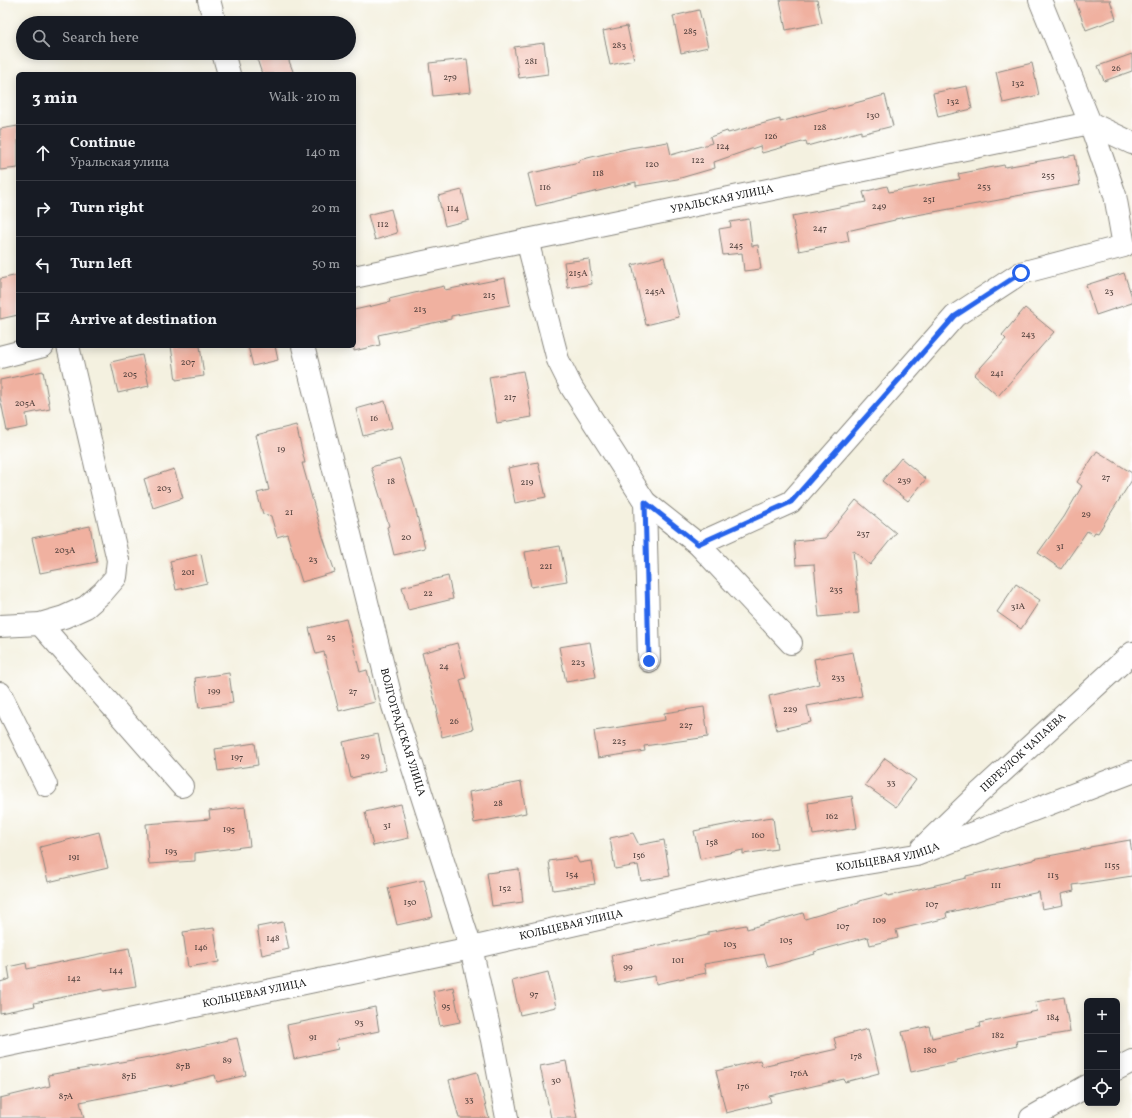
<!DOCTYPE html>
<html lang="en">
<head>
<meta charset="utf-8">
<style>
  :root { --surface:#171b24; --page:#242831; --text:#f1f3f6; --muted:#9ea1a6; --line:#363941 }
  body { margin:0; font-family:Vollkorn,serif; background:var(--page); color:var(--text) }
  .controls { position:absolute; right:12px; bottom:12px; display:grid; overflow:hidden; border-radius:6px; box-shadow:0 2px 10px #0003 }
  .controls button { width:36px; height:36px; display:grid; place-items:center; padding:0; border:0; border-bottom:1px solid var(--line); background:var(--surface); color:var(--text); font:20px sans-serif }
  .stop { position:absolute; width:12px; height:12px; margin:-9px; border:3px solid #2563eb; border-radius:50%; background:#fff }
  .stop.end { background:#2563eb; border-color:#fff; box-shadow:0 1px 4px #0008 }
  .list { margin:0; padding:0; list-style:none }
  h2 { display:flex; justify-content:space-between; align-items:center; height:52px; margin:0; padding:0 16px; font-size:17px }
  h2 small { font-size:13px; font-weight:400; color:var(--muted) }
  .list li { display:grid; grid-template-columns:26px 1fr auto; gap:12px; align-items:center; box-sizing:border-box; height:56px; padding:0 16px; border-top:1px solid var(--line) }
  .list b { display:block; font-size:15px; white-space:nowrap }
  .list p { margin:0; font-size:13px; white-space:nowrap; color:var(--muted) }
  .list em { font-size:13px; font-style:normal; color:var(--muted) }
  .icon { flex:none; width:22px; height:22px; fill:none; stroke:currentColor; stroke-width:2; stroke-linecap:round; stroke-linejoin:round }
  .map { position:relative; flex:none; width:1132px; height:1118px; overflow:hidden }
  .search { position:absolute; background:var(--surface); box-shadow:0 2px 10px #0003; left:16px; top:16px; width:340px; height:44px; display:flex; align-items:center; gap:10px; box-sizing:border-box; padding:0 14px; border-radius:22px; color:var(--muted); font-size:15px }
  .panel { position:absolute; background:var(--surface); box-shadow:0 2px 10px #0003; left:16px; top:72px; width:340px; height:276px; border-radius:6px }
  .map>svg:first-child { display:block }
</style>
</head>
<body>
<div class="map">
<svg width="1132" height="1118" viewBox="0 0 1132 1118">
  <rect width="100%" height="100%" fill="#fff"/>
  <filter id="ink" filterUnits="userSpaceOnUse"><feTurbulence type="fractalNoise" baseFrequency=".025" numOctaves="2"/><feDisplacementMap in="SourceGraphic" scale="8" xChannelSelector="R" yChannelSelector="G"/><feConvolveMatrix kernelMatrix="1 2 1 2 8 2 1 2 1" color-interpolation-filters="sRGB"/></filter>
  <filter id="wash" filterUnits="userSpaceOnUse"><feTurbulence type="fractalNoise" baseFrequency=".012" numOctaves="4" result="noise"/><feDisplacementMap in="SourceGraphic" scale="16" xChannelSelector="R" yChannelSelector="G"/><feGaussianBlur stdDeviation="0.9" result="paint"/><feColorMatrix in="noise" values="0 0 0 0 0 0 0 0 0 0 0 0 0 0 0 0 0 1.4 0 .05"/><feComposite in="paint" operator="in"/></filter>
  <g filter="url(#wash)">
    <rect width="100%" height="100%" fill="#f4f1e0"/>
    <g id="blocks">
      <g fill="#f0b1a0">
        <polygon points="780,0 817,0 822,23 786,30"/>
        <polygon points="1075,0 1110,0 1116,19 1086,30"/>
        <polygon points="699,10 708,47 681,53 673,16"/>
        <polygon points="627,26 634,60 610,65 603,31"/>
        <polygon points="544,43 548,74 519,78 514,47"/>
        <polygon points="255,53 286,53 294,74 262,74"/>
        <polygon points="1132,54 1132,71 1104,81 1098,66"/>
        <polygon points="467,59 471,92 433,96 429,63"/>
        <polygon points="1032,63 1039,95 1003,103 996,72"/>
        <polygon points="967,86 972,109 938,117 933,93"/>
        <polygon points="885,95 893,126 861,134 861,131 807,146 806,141 762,153 760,146 714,162 715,168 677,179 636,186 636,182 536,206 528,174 579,162 579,160 630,148 668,142 671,155 712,143 710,137 727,131 728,133 780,119 780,122 832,108 833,109"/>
        <polygon points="18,126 18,168 0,170 0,129"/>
        <polygon points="1075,155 1080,185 1010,197 1010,198 895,219 895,220 847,231 849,241 799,251 792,216 866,202 863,192 887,186 889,192 960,179 958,174 1004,165 1005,167"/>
        <polygon points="462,190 469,220 445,226 438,196"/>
        <polygon points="391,209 397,233 375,240 368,215"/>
        <polygon points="749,219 752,246 758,245 761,269 744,271 742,253 723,255 719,229 731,227 730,222"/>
        <polygon points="664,257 679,317 646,325 632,265"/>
        <polygon points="589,259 592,284 568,288 564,262"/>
        <polygon points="1124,273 1132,297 1132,303 1096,315 1086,285"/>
        <polygon points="18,275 18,315 0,319 0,279"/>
        <polygon points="505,278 510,305 451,316 451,319 378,335 380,345 354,351 354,310 390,302 389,299 444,286 445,290"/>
        <polygon points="1025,308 1054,332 998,396 974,375 1006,339 1002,335"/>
        <polygon points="171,346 200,346 204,376 176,380"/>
        <polygon points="248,346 275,346 278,360 253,366"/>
        <polygon points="142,355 149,386 118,393 111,362"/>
        <polygon points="43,371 50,409 26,414 28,427 7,431 0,397 0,380"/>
        <polygon points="523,371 532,417 497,423 489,377"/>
        <polygon points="385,401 392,428 363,436 356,409"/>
        <polygon points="296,425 305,463 302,463 323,537 335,572 302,582 287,534 277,537 271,516 263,514 257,493 269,490 256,435"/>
        <polygon points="1097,451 1132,473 1132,480 1098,533 1095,532 1093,535 1087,531 1061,569 1038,553 1064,517 1082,486 1077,482"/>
        <polygon points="901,458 926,479 908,501 882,481"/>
        <polygon points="400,459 415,507 425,548 394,555 387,527 389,526 371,467"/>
        <polygon points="538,462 546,497 515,503 508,468"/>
        <polygon points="174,469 183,498 153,508 144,479"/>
        <polygon points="856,500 896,533 870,565 853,550 859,613 819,617 814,564 796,565 794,541 825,538"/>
        <polygon points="90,526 97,562 40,573 32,538"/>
        <polygon points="560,546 567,581 531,587 525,552"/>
        <polygon points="201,554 207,583 176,590 170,561"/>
        <polygon points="448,576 453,599 408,610 402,587"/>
        <polygon points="1016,584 1040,600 1021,629 997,612"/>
        <polygon points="346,619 360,672 367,670 375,702 339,711 324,652 316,654 309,628"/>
        <polygon points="590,642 596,677 566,682 559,647"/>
        <polygon points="457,643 466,678 460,680 473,729 442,737 436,713 438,713 422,653"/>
        <polygon points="853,652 862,696 807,706 811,722 777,730 769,696 819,684 814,659"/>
        <polygon points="229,673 233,703 199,708 195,678"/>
        <polygon points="704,707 708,737 644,746 645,751 598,758 594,731 665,720 664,713"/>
        <polygon points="378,734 386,770 351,778 343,742"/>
        <polygon points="255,743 258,765 218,771 215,749"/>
        <polygon points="885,758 916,780 896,807 865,785"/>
        <polygon points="521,782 526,813 474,823 469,792"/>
        <polygon points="852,796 857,828 813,835 808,803"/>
        <polygon points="401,804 409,838 373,846 365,812"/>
        <polygon points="245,807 250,846 195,853 195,861 149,864 146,824 210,819 209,811"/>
        <polygon points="773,817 777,849 743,854 743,850 700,859 694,831 744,821"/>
        <polygon points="99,832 108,868 48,882 40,847"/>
        <polygon points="633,833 639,845 664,840 670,876 641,881 638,865 615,869 610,838"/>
        <polygon points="1130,840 1132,853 1132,876 1073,885 1074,891 1061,894 1063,905 1042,909 1039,892 946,913 947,918 896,930 898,938 870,945 868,937 814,952 815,954 768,967 764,954 704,964 706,973 656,984 655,976 616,983 611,955 708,935 708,932 746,925 747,929 803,913 805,919 859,903 859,901 887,894 888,896 966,878 966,876 1033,860 1033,859 1090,848 1090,847"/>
        <polygon points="576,857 579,863 591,861 595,884 553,890 549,861"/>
        <polygon points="519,869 523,902 492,906 487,873"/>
        <polygon points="424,880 433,917 397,925 388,888"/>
        <polygon points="283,922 289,949 262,955 257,927"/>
        <polygon points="214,928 219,962 188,967 183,932"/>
        <polygon points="129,948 136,986 103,991 103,989 34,1003 35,1006 0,1013 0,982 10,979 8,967 26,963 27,969"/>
        <polygon points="548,972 556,1007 520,1015 512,981"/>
        <polygon points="453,987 460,1022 440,1026 433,991"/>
        <polygon points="1064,997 1070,1032 1016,1041 1017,1046 956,1060 957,1062 911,1072 902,1032 929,1026 932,1038 980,1027 979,1023 1037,1011 1035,1002"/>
        <polygon points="375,1007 379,1031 336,1040 338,1049 294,1059 287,1025"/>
        <polygon points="868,1029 879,1073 845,1082 844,1079 769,1096 771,1102 726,1113 716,1071 760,1060 762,1066 837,1049 834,1038"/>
        <polygon points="237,1038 246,1075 217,1082 215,1075 169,1086 168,1085 80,1102 84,1118 0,1118 0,1098 50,1086 48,1075 149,1057 149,1058"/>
        <polygon points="566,1061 577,1118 551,1118 540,1066"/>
        <polygon points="477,1072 489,1118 459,1118 449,1080"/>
      </g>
    </g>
  </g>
  <g filter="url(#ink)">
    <use href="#blocks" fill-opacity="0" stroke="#88867e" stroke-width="1"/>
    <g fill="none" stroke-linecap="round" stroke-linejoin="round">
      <defs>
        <g id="street">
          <polyline points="209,0 215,23"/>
          <polyline points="223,53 229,74"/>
          <polyline points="527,240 558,360 572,388 645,502 649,661"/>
          <path id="s1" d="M 354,277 L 527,240 L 1090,123 L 1132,143"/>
          <path id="s2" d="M 303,346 L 393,706 L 471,948 L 492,1040 L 507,1118"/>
          <polyline points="0,357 43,346"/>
          <polyline points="645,502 698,544 791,643"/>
          <polyline points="698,544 791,502 955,316 1021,273 1124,246 1115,195 1090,123 1040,0"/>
          <polyline points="40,624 182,786"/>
          <polyline points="0,626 40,624 64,617 86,607 103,592 116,577 118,560 68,346"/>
          <polyline points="0,693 46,785"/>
          <path id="s3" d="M 922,848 L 977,795 L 1132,653"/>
          <path id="s4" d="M 0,1047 L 471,948 L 782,877 L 916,855 L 1132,772"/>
        </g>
        <g id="secondary">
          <polyline points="1117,1069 1132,1061"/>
          <polyline points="1031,1118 1087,1086"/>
        </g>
      </defs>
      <use href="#street" stroke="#88867e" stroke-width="24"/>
      <use href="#secondary" stroke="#88867e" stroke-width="24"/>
      <use href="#street" stroke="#fff" stroke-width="22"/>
      <use href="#secondary" stroke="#fff" stroke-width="22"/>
    </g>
  </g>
  <g fill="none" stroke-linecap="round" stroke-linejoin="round" filter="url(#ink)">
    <polyline stroke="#2563eb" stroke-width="5" points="649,661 645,502 698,544 791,502 955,316 1021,273"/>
  </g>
  <g text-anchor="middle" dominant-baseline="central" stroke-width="3" stroke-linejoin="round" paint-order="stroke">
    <g font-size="9" fill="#51413d">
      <text x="690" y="31">285</text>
      <text x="619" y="45">283</text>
      <text x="531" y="61">281</text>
      <text x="1116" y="68">26</text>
      <text x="450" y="77">279</text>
      <text x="1018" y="83">132</text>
      <text x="953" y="101">132</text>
      <text x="873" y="115">130</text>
      <text x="820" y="127">128</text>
      <text x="771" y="136">126</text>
      <text x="723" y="146">124</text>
      <text x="698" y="160">122</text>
      <text x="652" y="164">120</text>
      <text x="598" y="173">118</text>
      <text x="1048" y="175">255</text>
      <text x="984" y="186">253</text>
      <text x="545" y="187">116</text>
      <text x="929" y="199">251</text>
      <text x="879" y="206">249</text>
      <text x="453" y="208">114</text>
      <text x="383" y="224">112</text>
      <text x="820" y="228">247</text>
      <text x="736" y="245">245</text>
      <text x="578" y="273">215А</text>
      <text x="655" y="291">245А</text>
      <text x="1109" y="291">23</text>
      <text x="489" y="295">215</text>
      <text x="420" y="309">213</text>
      <text x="1028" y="334">243</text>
      <text x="188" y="362">207</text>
      <text x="997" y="373">241</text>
      <text x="130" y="374">205</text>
      <text x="510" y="397">217</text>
      <text x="25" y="403">205А</text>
      <text x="374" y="418">16</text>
      <text x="281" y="449">19</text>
      <text x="1106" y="477">27</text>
      <text x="904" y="480">239</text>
      <text x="391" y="481">18</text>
      <text x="527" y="482">219</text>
      <text x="164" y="488">203</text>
      <text x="289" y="512">21</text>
      <text x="1086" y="514">29</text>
      <text x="863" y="533">237</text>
      <text x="406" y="537">20</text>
      <text x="1060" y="546">31</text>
      <text x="65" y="550">203А</text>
      <text x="313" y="559">23</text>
      <text x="546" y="566">221</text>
      <text x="188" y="572">201</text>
      <text x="836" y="589">235</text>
      <text x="428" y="593">22</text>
      <text x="1018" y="606">31А</text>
      <text x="331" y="637">25</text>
      <text x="578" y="662">223</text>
      <text x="444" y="666">24</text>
      <text x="838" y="677">233</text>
      <text x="214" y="691">199</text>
      <text x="353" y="691">27</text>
      <text x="790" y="709">229</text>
      <text x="454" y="721">26</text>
      <text x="686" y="725">227</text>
      <text x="619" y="741">225</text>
      <text x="365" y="756">29</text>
      <text x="237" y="757">197</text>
      <text x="891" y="782">33</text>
      <text x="498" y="803">28</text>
      <text x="832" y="816">162</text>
      <text x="387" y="825">31</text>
      <text x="229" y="829">195</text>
      <text x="758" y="835">160</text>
      <text x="712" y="842">158</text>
      <text x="171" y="851">193</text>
      <text x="639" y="855">156</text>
      <text x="74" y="857">191</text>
      <text x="1112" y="865">1155</text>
      <text x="572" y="874">154</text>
      <text x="1053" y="875">113</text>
      <text x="996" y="885">111</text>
      <text x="505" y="888">152</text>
      <text x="410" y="902">150</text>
      <text x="932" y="904">107</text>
      <text x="879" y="920">109</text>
      <text x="843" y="926">107</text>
      <text x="273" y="938">148</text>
      <text x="786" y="940">105</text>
      <text x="730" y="944">103</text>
      <text x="201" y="947">146</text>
      <text x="678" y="960">101</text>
      <text x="628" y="967">99</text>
      <text x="116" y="970">144</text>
      <text x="74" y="978">142</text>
      <text x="534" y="994">97</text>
      <text x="446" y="1006">95</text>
      <text x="1053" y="1017">184</text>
      <text x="359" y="1022">93</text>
      <text x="998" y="1035">182</text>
      <text x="313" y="1037">91</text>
      <text x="930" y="1050">180</text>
      <text x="856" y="1056">178</text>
      <text x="227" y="1060">89</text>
      <text x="183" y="1066">87В</text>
      <text x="799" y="1073">176А</text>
      <text x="129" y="1076">87Б</text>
      <text x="556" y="1080">30</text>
      <text x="743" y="1086">176</text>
      <text x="66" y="1096">87А</text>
      <text x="469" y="1099">33</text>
    </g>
    <g font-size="11" fill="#1c1c1c" stroke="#fff">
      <text stroke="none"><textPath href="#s1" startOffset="376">УРАЛЬСКАЯ УЛИЦА</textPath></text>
      <text stroke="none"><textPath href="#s2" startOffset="399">ВОЛГОГРАДСКАЯ УЛИЦА</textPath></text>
      <text stroke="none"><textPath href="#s3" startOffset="139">ПЕРЕУЛОК ЧАПАЕВА</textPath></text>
      <text stroke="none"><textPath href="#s4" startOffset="908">КОЛЬЦЕВАЯ УЛИЦА</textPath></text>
      <text stroke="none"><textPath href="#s4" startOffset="584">КОЛЬЦЕВАЯ УЛИЦА</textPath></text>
      <text stroke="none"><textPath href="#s4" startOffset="260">КОЛЬЦЕВАЯ УЛИЦА</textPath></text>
    </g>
  </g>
</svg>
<div class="controls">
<button>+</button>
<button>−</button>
<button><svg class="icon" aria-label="locate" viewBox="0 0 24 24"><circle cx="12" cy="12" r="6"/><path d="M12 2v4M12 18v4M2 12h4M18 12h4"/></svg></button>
</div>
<div class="stop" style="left:1021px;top:273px"></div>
<div class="stop end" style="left:649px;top:661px"></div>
<div class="search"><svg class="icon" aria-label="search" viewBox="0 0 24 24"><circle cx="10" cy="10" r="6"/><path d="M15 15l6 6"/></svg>Search here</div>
<section class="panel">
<h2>3 min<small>Walk · 210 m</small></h2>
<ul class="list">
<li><svg class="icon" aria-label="ahead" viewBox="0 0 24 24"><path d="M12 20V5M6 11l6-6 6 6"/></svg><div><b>Continue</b><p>Уральская улица</p></div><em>140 m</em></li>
<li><svg class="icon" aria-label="right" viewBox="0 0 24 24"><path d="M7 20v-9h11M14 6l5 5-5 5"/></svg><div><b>Turn right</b></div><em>20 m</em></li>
<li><svg class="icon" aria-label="left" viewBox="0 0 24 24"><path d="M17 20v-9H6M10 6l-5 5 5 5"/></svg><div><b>Turn left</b></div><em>50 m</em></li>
<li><svg class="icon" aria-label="arrive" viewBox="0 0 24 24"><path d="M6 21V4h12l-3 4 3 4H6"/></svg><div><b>Arrive at destination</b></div></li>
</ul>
</section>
</div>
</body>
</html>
